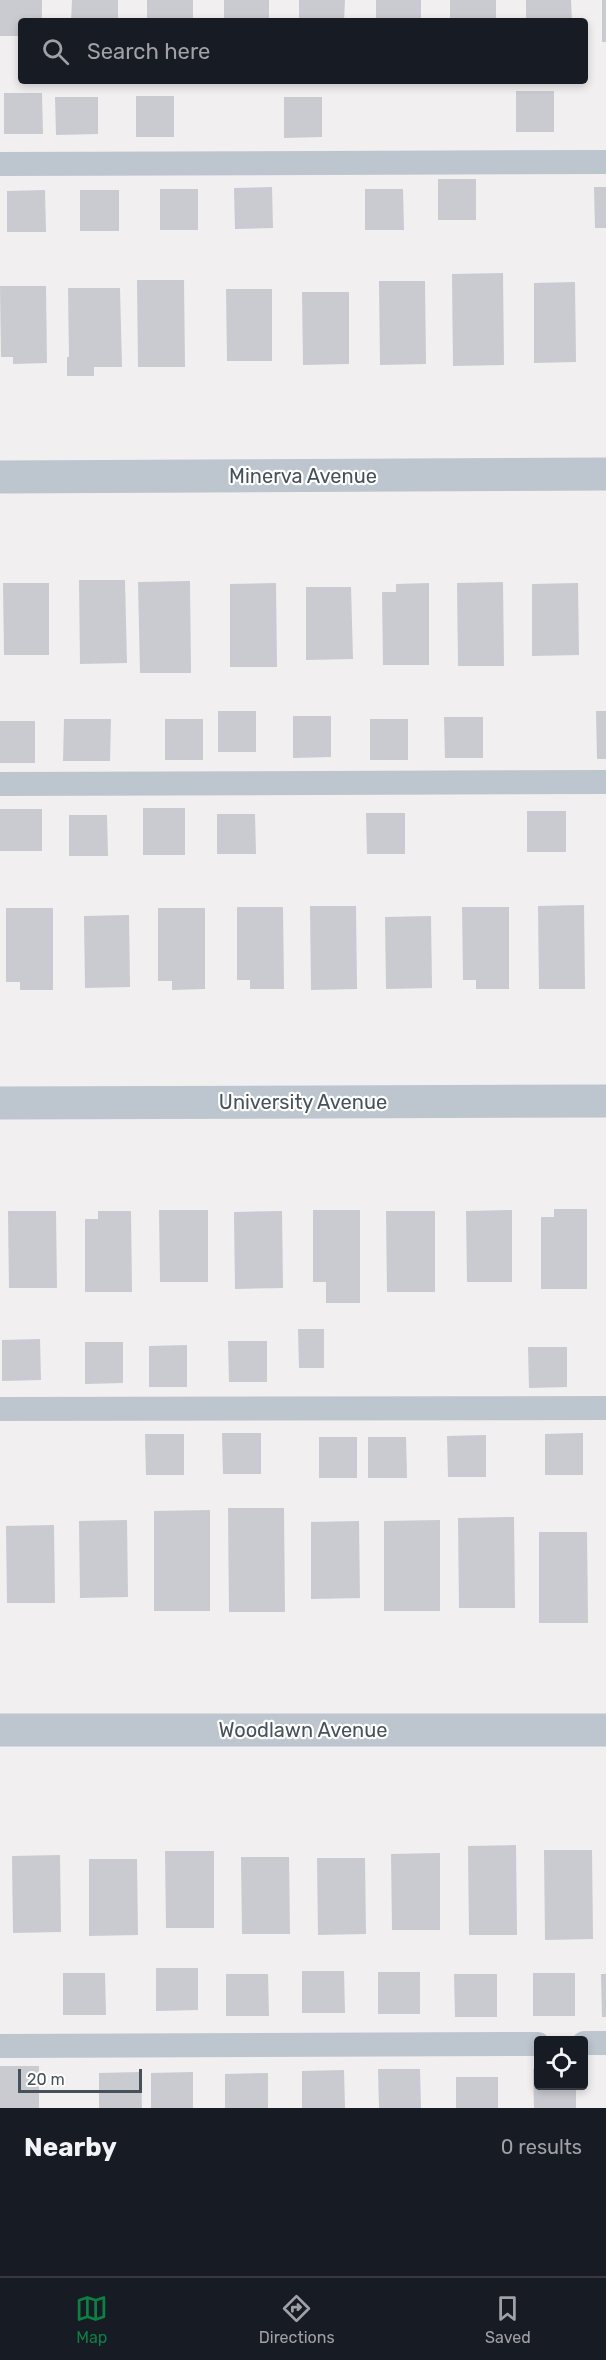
<!DOCTYPE html>
<html lang="en">
<head>
<meta charset="utf-8">
<style>
  :root { --surface:#171b24; --page:#20242c; --text:#f1f3f6; --muted:#9ea1a6; --line:#363941; --accent:#0b8043 }
  body { margin:0; font-family:Rubik,sans-serif; background:var(--page); color:var(--text) }
  .controls { position:absolute; right:18px; bottom:18px; display:grid; overflow:hidden; border-radius:6px; box-shadow:0 3px 9px #0003 }
  .controls button { width:54px; height:54px; display:grid; place-items:center; padding:0; border:0; border-bottom:2px solid var(--line); background:var(--surface); color:var(--text); font:30px sans-serif }
  .scale { position:absolute; left:18px; bottom:15px; width:124px; box-sizing:border-box; padding-left:6px; border:3px solid #47515c; border-top:0; font-size:16px; line-height:21px; white-space:nowrap; color:#47515c; -webkit-text-stroke:4px #fff; paint-order:stroke }
  .list { margin:0; padding:0; list-style:none }
  h2 { display:flex; justify-content:space-between; align-items:center; height:78px; margin:0; padding:0 24px; font-size:26px }
  h2 small { font-size:20px; font-weight:400; color:var(--muted) }
  .icon { flex:none; width:33px; height:33px; fill:none; stroke:currentColor; stroke-width:2; stroke-linecap:round; stroke-linejoin:round }
  .map { position:relative; flex:none; width:606px; height:2108px; overflow:hidden }
  .search { position:absolute; background:var(--surface); box-shadow:0 3px 9px #0003; left:18px; right:18px; top:18px; height:66px; display:flex; align-items:center; gap:15px; box-sizing:border-box; padding:0 21px; border-radius:6px; color:var(--muted); font-size:22px }
  .sheet { height:168px; background:var(--surface) }
  nav { display:flex; justify-content:space-around; align-items:center; box-sizing:border-box; height:84px; border-top:2px solid var(--line); background:var(--surface); font-size:16px; color:var(--muted) }
  nav a { display:grid; justify-items:center; gap:3px }
  nav .on { color:var(--accent) }
  .map>svg:first-child { display:block }
</style>
</head>
<body>
<div class="map">
<svg width="606" height="2108" viewBox="0 0 606 2108">
  <rect width="100%" height="100%" fill="#f1efef"/>
  <g fill="#c9cbd1">
    <polygon points="0,0 42,0 42,21 21,21 21,36 0,36"/>
    <polygon points="72,0 118,0 118,21 71,21"/>
    <rect x="147" y="0" width="46" height="21"/>
    <rect x="224" y="0" width="45" height="21"/>
    <polygon points="299,0 345,0 344,21 299,21"/>
    <rect x="376" y="0" width="45" height="21"/>
    <rect x="450" y="0" width="46" height="21"/>
    <polygon points="526,0 571,0 572,21 526,21"/>
    <rect x="602" y="0" width="4" height="42"/>
    <rect x="516" y="91" width="38" height="41"/>
    <polygon points="4,93 42,93 43,134 4,134"/>
    <rect x="136" y="96" width="38" height="41"/>
    <polygon points="55,97 98,97 98,134 56,135"/>
    <polygon points="284,97 322,97 322,137 284,138"/>
    <rect x="438" y="179" width="38" height="41"/>
    <polygon points="272,187 273,228 235,229 234,188"/>
    <polygon points="594,187 606,187 606,228 595,228"/>
    <rect x="160" y="189" width="38" height="41"/>
    <polygon points="365,189 403,189 404,230 365,230"/>
    <polygon points="45,190 46,232 7,232 7,191"/>
    <rect x="80" y="190" width="39" height="41"/>
    <polygon points="503,273 504,365 453,366 452,274"/>
    <polygon points="137,280 184,280 185,367 138,367"/>
    <polygon points="379,281 425,281 426,364 380,365"/>
    <polygon points="575,282 576,362 534,363 534,283"/>
    <polygon points="0,286 46,286 47,363 13,364 13,357 1,357"/>
    <polygon points="68,288 120,288 122,367 94,367 94,376 67,376 67,357 69,357"/>
    <polygon points="226,289 272,289 272,361 227,361"/>
    <polygon points="302,292 349,292 349,364 303,365"/>
    <polygon points="79,580 125,580 127,663 80,664"/>
    <polygon points="190,581 191,673 140,673 138,582"/>
    <polygon points="503,582 504,666 458,666 457,583"/>
    <polygon points="3,583 49,583 49,655 4,655"/>
    <polygon points="276,583 277,667 230,667 230,584"/>
    <polygon points="429,583 429,665 383,665 382,592 396,592 396,584"/>
    <polygon points="578,583 579,655 532,656 532,584"/>
    <polygon points="306,587 351,587 353,659 306,660"/>
    <rect x="218" y="711" width="38" height="41"/>
    <polygon points="596,711 606,711 606,759 597,759"/>
    <polygon points="293,716 331,716 331,757 293,758"/>
    <polygon points="444,717 483,717 483,758 445,758"/>
    <polygon points="64,719 111,719 110,761 63,761"/>
    <rect x="165" y="719" width="38" height="41"/>
    <rect x="370" y="719" width="38" height="41"/>
    <rect x="0" y="721" width="35" height="42"/>
    <rect x="143" y="808" width="42" height="47"/>
    <rect x="0" y="809" width="42" height="42"/>
    <rect x="527" y="811" width="39" height="41"/>
    <polygon points="366,813 405,813 405,854 367,854"/>
    <polygon points="217,814 255,814 256,854 217,854"/>
    <polygon points="69,815 107,815 108,856 69,856"/>
    <polygon points="584,905 585,989 539,989 538,906"/>
    <polygon points="310,906 356,906 357,989 311,990"/>
    <polygon points="237,907 283,907 284,989 250,989 250,980 237,980"/>
    <polygon points="462,907 509,907 509,989 476,989 476,980 463,980"/>
    <polygon points="6,908 53,908 53,990 20,990 20,982 6,982"/>
    <polygon points="158,908 205,908 205,989 172,990 172,981 158,981"/>
    <polygon points="129,915 130,987 85,988 84,916"/>
    <polygon points="431,916 432,988 386,989 385,917"/>
    <polygon points="554,1209 587,1209 587,1289 541,1289 541,1217 554,1217"/>
    <polygon points="159,1210 208,1210 208,1282 160,1282"/>
    <polygon points="313,1210 360,1210 360,1303 326,1303 326,1282 313,1282"/>
    <polygon points="512,1210 512,1282 467,1282 466,1211"/>
    <polygon points="8,1211 56,1211 57,1288 9,1288"/>
    <polygon points="98,1211 131,1211 132,1292 85,1292 85,1219 98,1219"/>
    <polygon points="282,1211 283,1288 235,1289 234,1212"/>
    <polygon points="386,1211 435,1211 435,1292 387,1292"/>
    <polygon points="298,1329 324,1329 324,1368 299,1368"/>
    <polygon points="40,1339 41,1380 2,1381 2,1340"/>
    <polygon points="228,1341 267,1341 267,1382 229,1382"/>
    <polygon points="85,1342 123,1342 123,1383 85,1384"/>
    <polygon points="187,1345 187,1387 149,1387 149,1346"/>
    <polygon points="528,1347 567,1347 567,1387 529,1388"/>
    <polygon points="222,1433 261,1433 261,1474 223,1474"/>
    <polygon points="583,1433 583,1475 545,1475 545,1434"/>
    <polygon points="145,1434 184,1434 184,1475 146,1475"/>
    <polygon points="486,1435 486,1477 448,1477 447,1436"/>
    <rect x="319" y="1437" width="38" height="41"/>
    <polygon points="368,1437 406,1437 407,1478 368,1478"/>
    <polygon points="228,1508 284,1508 285,1612 229,1612"/>
    <polygon points="210,1510 210,1611 154,1611 154,1511"/>
    <polygon points="514,1517 515,1608 459,1608 458,1518"/>
    <polygon points="127,1520 128,1597 80,1598 79,1521"/>
    <polygon points="440,1520 440,1611 384,1611 384,1521"/>
    <polygon points="359,1521 360,1598 311,1599 311,1522"/>
    <polygon points="54,1525 55,1603 7,1603 6,1526"/>
    <polygon points="539,1532 587,1532 588,1623 539,1623"/>
    <polygon points="516,1845 517,1935 469,1935 468,1846"/>
    <polygon points="544,1850 592,1850 593,1939 545,1940"/>
    <polygon points="165,1851 214,1851 214,1928 166,1928"/>
    <polygon points="440,1853 440,1930 392,1930 391,1854"/>
    <polygon points="60,1855 61,1932 13,1933 12,1856"/>
    <polygon points="241,1857 289,1857 290,1934 242,1934"/>
    <polygon points="317,1858 365,1858 366,1934 318,1935"/>
    <polygon points="89,1859 137,1859 138,1935 89,1936"/>
    <polygon points="156,1968 198,1968 198,2010 156,2011"/>
    <polygon points="302,1971 344,1971 345,2013 302,2013"/>
    <rect x="378" y="1972" width="42" height="42"/>
    <polygon points="63,1973 105,1973 106,2015 63,2015"/>
    <rect x="533" y="1973" width="42" height="43"/>
    <polygon points="226,1974 268,1974 269,2016 226,2016"/>
    <polygon points="454,1974 497,1974 497,2017 455,2017"/>
    <polygon points="601,1974 606,1974 606,2017 602,2017"/>
    <rect x="0" y="2066" width="39" height="42"/>
    <polygon points="378,2069 420,2069 421,2108 379,2108"/>
    <polygon points="533,2069 538,2069 538,2086 576,2086 576,2108 534,2108"/>
    <polygon points="344,2070 345,2108 302,2108 302,2071"/>
    <polygon points="141,2072 142,2108 99,2108 99,2073"/>
    <polygon points="193,2072 193,2108 151,2108 151,2073"/>
    <polygon points="268,2073 268,2108 225,2108 225,2074"/>
    <rect x="456" y="2077" width="42" height="31"/>
  </g>
  <g fill="none" stroke-linecap="round" stroke-linejoin="round">
    <g stroke="#bdc5ce" stroke-width="24">
      <polyline points="0,164 606,162"/>
      <polyline points="0,784 606,782"/>
      <polyline points="0,1409 606,1408"/>
      <polyline points="584,2043 606,2043"/>
      <polyline points="0,2046 538,2044"/>
    </g>
    <g stroke="#bdc5ce" stroke-width="33">
      <polyline points="0,477 606,474"/>
      <polyline points="0,1103 606,1101"/>
      <polyline points="0,1730 606,1730"/>
    </g>
  </g>
  <g text-anchor="middle" dominant-baseline="central" stroke-width="4.5" stroke-linejoin="round" paint-order="stroke">
    <g font-size="20" fill="#47515c" stroke="#fff">
      <text x="303" y="476">Minerva Avenue</text>
      <text x="303" y="1102">University Avenue</text>
      <text x="303" y="1730">Woodlawn Avenue</text>
    </g>
  </g>
</svg>
<div class="controls">
<button><svg class="icon" aria-label="locate" viewBox="0 0 24 24"><circle cx="12" cy="12" r="6"/><path d="M12 2v4M12 18v4M2 12h4M18 12h4"/></svg></button>
</div>
<div class="scale">20 m</div>
<div class="search"><svg class="icon" aria-label="search" viewBox="0 0 24 24"><circle cx="10" cy="10" r="6"/><path d="M15 15l6 6"/></svg>Search here</div>
</div>
<section class="sheet">
<h2>Nearby<small>0 results</small></h2>
<ul class="list">
</ul>
</section>
<nav>
<a class="on"><svg class="icon" aria-label="map" viewBox="0 0 24 24"><path d="M3 6l6-2 6 2 6-2v14l-6 2-6-2-6 2zM9 4v14M15 6v14"/></svg>Map</a>
<a><svg class="icon" aria-label="directions" viewBox="0 0 24 24"><path d="M12 3l9 9-9 9-9-9zM9 14v-3h6M13 9l2 2-2 2"/></svg>Directions</a>
<a><svg class="icon" aria-label="saved" viewBox="0 0 24 24"><path d="M7 4h10v16l-5-4-5 4z"/></svg>Saved</a>
</nav>
</body>
</html>
